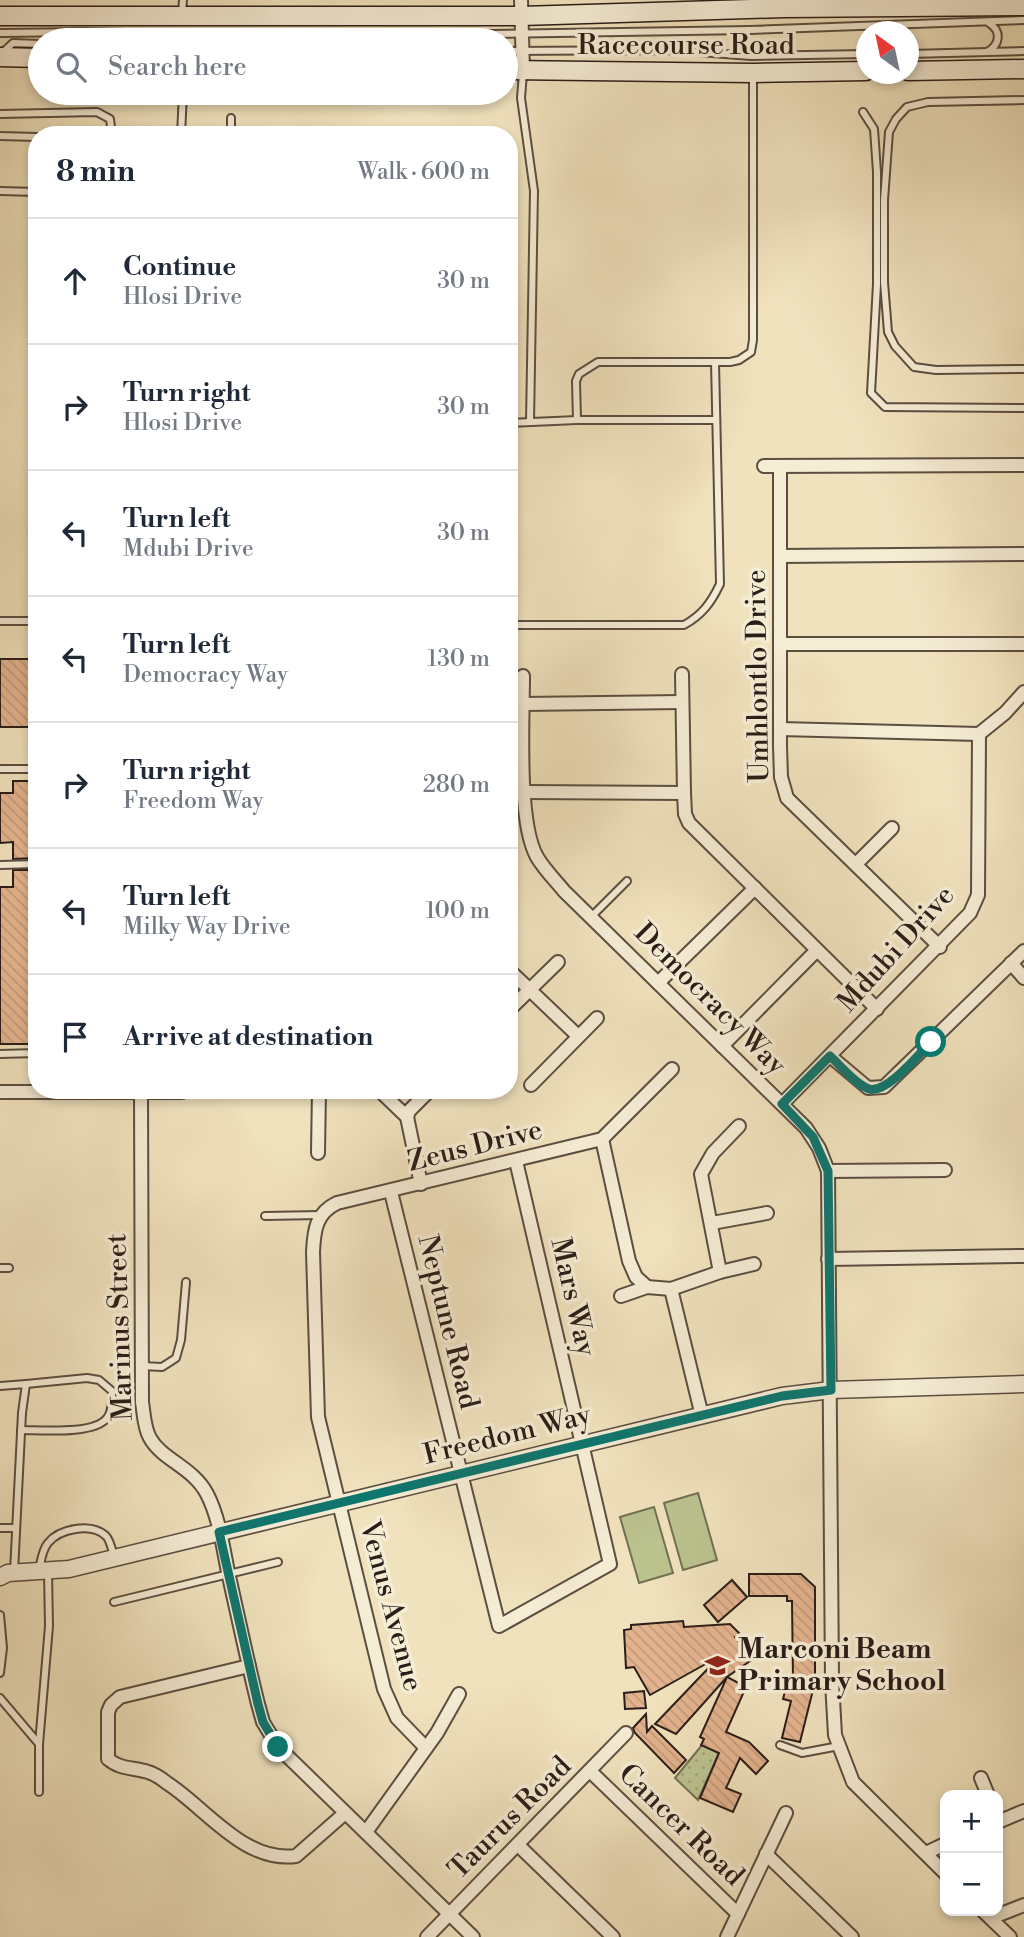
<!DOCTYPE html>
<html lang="en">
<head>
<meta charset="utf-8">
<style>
  :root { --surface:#fff; --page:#f6f6f7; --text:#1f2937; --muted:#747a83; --line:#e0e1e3 }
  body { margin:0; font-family:"Libre Bodoni",serif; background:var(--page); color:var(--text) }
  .controls { position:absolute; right:21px; bottom:21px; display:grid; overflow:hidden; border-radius:14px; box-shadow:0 4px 10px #0003 }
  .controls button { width:63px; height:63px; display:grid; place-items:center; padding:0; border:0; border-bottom:2px solid var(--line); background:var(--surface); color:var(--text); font:35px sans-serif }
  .compass { position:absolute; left:856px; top:21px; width:63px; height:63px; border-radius:50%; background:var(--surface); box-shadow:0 4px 10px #0003; rotate:327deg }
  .stop { position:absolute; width:21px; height:21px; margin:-16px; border:5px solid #0f766e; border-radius:50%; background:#fff }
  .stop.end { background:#0f766e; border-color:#fff; box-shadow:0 2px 7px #0008 }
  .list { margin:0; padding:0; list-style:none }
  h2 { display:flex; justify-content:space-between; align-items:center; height:91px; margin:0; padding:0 28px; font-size:30px }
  h2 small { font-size:23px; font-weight:400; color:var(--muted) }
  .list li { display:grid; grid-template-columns:46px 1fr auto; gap:21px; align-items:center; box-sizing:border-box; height:126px; padding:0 28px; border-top:2px solid var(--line) }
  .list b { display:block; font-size:26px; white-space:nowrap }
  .list p { margin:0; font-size:23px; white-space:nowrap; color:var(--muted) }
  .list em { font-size:23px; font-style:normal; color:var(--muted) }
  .icon { flex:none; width:38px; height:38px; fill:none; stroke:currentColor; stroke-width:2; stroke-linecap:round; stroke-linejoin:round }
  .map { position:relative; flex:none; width:1024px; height:1937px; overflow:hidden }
  .search { position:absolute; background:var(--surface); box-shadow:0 4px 10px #0003; left:28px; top:28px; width:490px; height:77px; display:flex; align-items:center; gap:18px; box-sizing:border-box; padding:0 24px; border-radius:38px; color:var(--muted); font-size:26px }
  .panel { position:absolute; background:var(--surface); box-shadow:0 4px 10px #0003; left:28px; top:126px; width:490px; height:973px; border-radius:28px }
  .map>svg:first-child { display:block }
</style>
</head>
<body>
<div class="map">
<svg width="1024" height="1937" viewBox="0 0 1024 1937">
  <defs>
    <pattern id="park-dots" width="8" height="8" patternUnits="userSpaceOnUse" patternTransform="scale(1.75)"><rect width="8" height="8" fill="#bbc38f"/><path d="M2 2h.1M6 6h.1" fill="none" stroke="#a1a77b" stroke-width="1.8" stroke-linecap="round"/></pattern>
    <pattern id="building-back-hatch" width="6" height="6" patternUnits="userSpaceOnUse" patternTransform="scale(1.75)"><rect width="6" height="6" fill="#e3b38e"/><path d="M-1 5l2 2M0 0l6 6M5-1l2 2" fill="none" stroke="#c39a7a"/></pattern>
  </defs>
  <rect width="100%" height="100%" fill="#f0e2bd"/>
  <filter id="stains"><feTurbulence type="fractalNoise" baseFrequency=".00286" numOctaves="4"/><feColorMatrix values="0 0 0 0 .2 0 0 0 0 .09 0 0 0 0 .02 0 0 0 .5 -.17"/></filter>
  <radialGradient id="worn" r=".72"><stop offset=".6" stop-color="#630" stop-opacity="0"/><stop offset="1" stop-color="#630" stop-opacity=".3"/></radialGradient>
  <polygon fill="url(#park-dots)" stroke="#737054" stroke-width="2" points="702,1745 719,1753 698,1800 675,1778"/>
  <g fill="#bbc38f" stroke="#737054" stroke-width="2">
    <polygon points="698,1493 717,1560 683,1570 664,1503"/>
    <polygon points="654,1507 673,1573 639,1583 620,1517"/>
  </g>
  <g fill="url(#building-back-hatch)" stroke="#2b1d18" stroke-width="2">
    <rect x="0" y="659" width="37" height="68"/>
    <polygon points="13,781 37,781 37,858 13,859 13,842 0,843 0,793 13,793"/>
    <polygon points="13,870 37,870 37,1044 0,1044 0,887 13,887"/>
    <polygon points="749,1574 801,1574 815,1587 815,1682 800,1742 782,1738 791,1701 783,1699 788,1680 793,1681 792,1601 787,1601 787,1596 749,1596"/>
    <polygon points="732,1580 747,1597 718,1622 704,1605"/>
    <polygon points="683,1621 684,1627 730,1624 739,1633 735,1637 750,1654 747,1657 750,1661 727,1677 746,1687 726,1732 749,1742 768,1761 756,1774 740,1758 726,1788 741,1794 733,1812 700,1798 719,1753 701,1745 704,1739 700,1737 727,1677 676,1734 655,1724 720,1656 650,1695 634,1667 626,1668 624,1630 631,1629 631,1625"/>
    <polygon points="644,1691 646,1708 625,1709 624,1693"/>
    <polygon points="646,1714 647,1732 652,1726 686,1760 674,1773 635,1733 633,1728"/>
  </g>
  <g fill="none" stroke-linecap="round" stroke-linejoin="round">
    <defs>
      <g id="service">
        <polyline points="182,13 183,0"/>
        <polyline points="0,33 82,32 302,37 750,30 1024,20"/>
        <polyline points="506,51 673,50 751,56 866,54"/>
        <path d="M 987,52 C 1000,45 1002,31 989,23"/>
        <polyline points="1,54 13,43 40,44"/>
        <polyline points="746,54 739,47 739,40 748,30"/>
        <polyline points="908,54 1024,51"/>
        <polyline points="523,73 521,98 534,191 530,422"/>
        <polyline points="1024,100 928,102 907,107 896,119 889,132 884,200 884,282 888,332 895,346 914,367 936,370 1024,369"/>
        <polyline points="863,112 874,129 877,172 877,284 871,393 885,407 1024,408"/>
        <polyline points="0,114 97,112 110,119 112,135"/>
        <polyline points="231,118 231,135"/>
        <polyline points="181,135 183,93"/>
        <polyline points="0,136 37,137"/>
        <polyline points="0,191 37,192"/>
        <polyline points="577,420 576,381 579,374 598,362 730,362 739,360 751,352 753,340 753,75"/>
        <polyline points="509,423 577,420 715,420"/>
        <polyline points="0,621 37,621"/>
        <path d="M 509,625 L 684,625 C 702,615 711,603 720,584 L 715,362"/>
        <polyline points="0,769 37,769"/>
        <polyline points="0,865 37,864"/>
        <polyline points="591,917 627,881"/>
        <polyline points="0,1054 37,1053"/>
        <polyline points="265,1216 320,1215"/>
        <polyline points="0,1268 9,1268"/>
        <polyline points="142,1366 162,1367 176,1358 181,1340 186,1282"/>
        <polyline points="0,1386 26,1384 22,1413 14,1572"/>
        <path d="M 21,1430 C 41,1430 94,1435 107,1418 C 113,1411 112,1400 112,1391 L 99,1380 L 87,1378 L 26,1384"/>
        <polyline points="0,1528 16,1528"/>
        <path d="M 39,1570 C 41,1561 42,1550 48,1543 C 59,1529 91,1522 106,1536 C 110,1540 112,1550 114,1556"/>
        <polyline points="114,1602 278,1562"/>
        <polyline points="0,1615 3,1648 0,1673"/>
        <polyline points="0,1698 39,1744 39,1792"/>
        <polyline points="39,1744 49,1626 48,1572"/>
        <polyline points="780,1745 802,1753 839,1746"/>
      </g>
      <g id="minor">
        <polyline points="521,0 523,71"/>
        <polyline points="764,466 1024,465"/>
        <polyline points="780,466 780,746 781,777 787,798 940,947"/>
        <polyline points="780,556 1024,554"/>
        <polyline points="780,644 1024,644"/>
        <polyline points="682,674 684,793 685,814 689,823 877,1009"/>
        <path d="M 523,676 C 523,719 517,822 537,857 C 544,869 555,880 564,891 L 806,1128 L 819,1148 L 828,1171 L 832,1682 L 835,1735 L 853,1782 L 945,1873"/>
        <polyline points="523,704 682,702"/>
        <polyline points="780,729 979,734"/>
        <polyline points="524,792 684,793"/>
        <polyline points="857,863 892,828"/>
        <polyline points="1011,963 1024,978"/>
        <polyline points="509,970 578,1036"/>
        <polyline points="658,983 755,888"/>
        <polyline points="509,1010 558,962"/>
        <polyline points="722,1046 816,951"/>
        <polyline points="830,1056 868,1088 884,1087 1024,951"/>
        <polyline points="531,1085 597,1018"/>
        <polyline points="379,1090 407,1117 421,1184"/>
        <polyline points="0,1092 182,1092"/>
        <path d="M 141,1092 L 142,1402 C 144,1414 144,1428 150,1438 C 162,1460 193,1467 207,1494 C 219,1517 223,1547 228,1572 C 238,1616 247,1660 258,1704 L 263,1722 L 278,1747 L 473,1937"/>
        <polyline points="782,1104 970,913 978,895 979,734 1005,713 1024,692"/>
        <polyline points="407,1117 409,1111 430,1090"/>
        <polyline points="602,1139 629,1261 636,1277 647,1287"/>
        <polyline points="318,1153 319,1090"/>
        <polyline points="828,1171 945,1170"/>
        <polyline points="391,1192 499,1626 610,1564 516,1161"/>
        <polyline points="712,1223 767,1213"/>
        <polyline points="828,1259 1024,1256"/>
        <polyline points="720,1272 701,1174 713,1153 739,1126"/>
        <polyline points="671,1289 702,1416"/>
        <polyline points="621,1296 647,1287 671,1289 720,1272 754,1264"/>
        <path d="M 249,1666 L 120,1697 L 111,1705 L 108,1712 L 108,1759 C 121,1770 133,1767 148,1772 C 155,1774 162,1779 167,1783 C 206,1808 244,1863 296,1856 L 344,1814"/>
        <path d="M 426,1748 L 397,1718 L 384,1689 L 318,1417 L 313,1252 C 314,1230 316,1213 337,1203 L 602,1139 L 672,1069"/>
        <polyline points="590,1771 738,1914"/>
        <polyline points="981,1778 988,1795"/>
        <polyline points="998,1822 1024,1811"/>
        <polyline points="366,1832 437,1733 459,1694"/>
        <polyline points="518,1845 613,1937"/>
        <polyline points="926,1853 945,1844"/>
        <polyline points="766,1854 852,1937"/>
        <polyline points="983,1911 1010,1937"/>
        <polyline points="991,1918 1024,1905"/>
        <polyline points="427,1937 626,1733"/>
        <polyline points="727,1937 786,1813"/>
      </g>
      <polyline id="tertiary" points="0,1577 8,1573 69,1569 782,1396 831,1390 1024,1384"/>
      <g id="secondary">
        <polyline points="0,16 521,16 784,8 1024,6"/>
        <polyline points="0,57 40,58"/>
        <polyline points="506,70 753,73 866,71"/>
        <polyline points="908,71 1024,69"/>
      </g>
    </defs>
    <use href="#service" stroke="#5c4e41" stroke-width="10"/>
    <use href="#minor" stroke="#5c4e41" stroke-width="16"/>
    <use href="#tertiary" stroke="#5c4e41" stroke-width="19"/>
    <use href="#secondary" stroke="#2b1d18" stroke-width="21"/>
    <use href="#service" stroke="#f5ecd4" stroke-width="6"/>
    <use href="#minor" stroke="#f5ecd4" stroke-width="12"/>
    <use href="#tertiary" stroke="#f5ecd4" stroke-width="16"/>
    <use href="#secondary" stroke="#f5ecd4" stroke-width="18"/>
  </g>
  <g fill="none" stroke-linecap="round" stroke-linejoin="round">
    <path stroke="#0f766e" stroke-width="9" d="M 278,1747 L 263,1722 L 258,1704 L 219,1532 L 782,1396 L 831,1390 L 828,1171 L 813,1137 L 782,1104 L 830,1056 C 841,1066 855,1084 869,1089 C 887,1094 919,1054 931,1042"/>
  </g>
  <defs>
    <symbol id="school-bare" viewBox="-9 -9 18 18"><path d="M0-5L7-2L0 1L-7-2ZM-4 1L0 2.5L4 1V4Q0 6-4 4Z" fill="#8f2418" stroke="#f5ecd4" stroke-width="2.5" paint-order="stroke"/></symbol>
  </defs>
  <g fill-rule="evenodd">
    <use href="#school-bare" x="700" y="1648" width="35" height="35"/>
  </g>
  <g text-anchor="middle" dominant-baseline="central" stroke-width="7" stroke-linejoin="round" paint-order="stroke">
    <g font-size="28" fill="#2b1d18" stroke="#f5ecd4">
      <text x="686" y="45">Racecourse Road</text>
      <text transform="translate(758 676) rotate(-91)">Umhlontlo Drive</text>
      <text transform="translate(896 949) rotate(-48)">Mdubi Drive</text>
      <text transform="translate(710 999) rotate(45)">Democracy Way</text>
      <text transform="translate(475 1146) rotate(-14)">Zeus Drive</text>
      <text transform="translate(573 1297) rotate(77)">Mars Way</text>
      <text transform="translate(448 1322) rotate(76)">Neptune Road</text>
      <text transform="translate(120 1327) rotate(-92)">Marinus Street</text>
      <text transform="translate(507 1435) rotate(-14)">Freedom Way</text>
      <text transform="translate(391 1606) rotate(75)">Venus Avenue</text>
      <text transform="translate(510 1818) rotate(-45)">Taurus Road</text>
      <text transform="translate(681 1825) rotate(44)">Cancer Road</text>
    </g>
    <g font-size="28" font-weight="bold" fill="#2b1d18" stroke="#f5ecd4" text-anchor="start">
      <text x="738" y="1649">Marconi Beam<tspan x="738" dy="32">Primary School</tspan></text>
    </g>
  </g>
  <rect width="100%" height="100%" filter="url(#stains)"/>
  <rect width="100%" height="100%" fill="url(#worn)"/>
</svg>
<div class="controls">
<button>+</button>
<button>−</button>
</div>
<svg class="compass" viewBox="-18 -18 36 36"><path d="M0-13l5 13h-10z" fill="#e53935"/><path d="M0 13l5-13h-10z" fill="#747a83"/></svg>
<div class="stop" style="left:931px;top:1042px"></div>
<div class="stop end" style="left:278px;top:1747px"></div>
<div class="search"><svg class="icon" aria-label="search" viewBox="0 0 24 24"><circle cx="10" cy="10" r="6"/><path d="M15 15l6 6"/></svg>Search here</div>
<section class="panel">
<h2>8 min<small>Walk · 600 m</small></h2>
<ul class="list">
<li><svg class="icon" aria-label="ahead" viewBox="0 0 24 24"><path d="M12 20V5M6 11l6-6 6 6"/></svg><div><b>Continue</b><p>Hlosi Drive</p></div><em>30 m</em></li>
<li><svg class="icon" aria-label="right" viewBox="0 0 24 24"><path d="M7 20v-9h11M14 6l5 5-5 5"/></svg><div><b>Turn right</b><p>Hlosi Drive</p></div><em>30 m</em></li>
<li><svg class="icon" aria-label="left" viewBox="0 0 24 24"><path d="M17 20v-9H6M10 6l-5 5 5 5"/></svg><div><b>Turn left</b><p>Mdubi Drive</p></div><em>30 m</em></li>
<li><svg class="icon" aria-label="left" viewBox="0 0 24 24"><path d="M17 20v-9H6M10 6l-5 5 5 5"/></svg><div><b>Turn left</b><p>Democracy Way</p></div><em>130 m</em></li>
<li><svg class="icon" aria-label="right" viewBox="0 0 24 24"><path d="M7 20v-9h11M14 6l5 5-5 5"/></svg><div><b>Turn right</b><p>Freedom Way</p></div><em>280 m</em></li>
<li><svg class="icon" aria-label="left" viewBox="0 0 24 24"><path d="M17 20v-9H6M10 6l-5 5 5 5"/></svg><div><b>Turn left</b><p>Milky Way Drive</p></div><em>100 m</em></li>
<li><svg class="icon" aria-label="arrive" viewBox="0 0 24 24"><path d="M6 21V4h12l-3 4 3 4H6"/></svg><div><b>Arrive at destination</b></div></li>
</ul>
</section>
</div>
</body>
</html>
